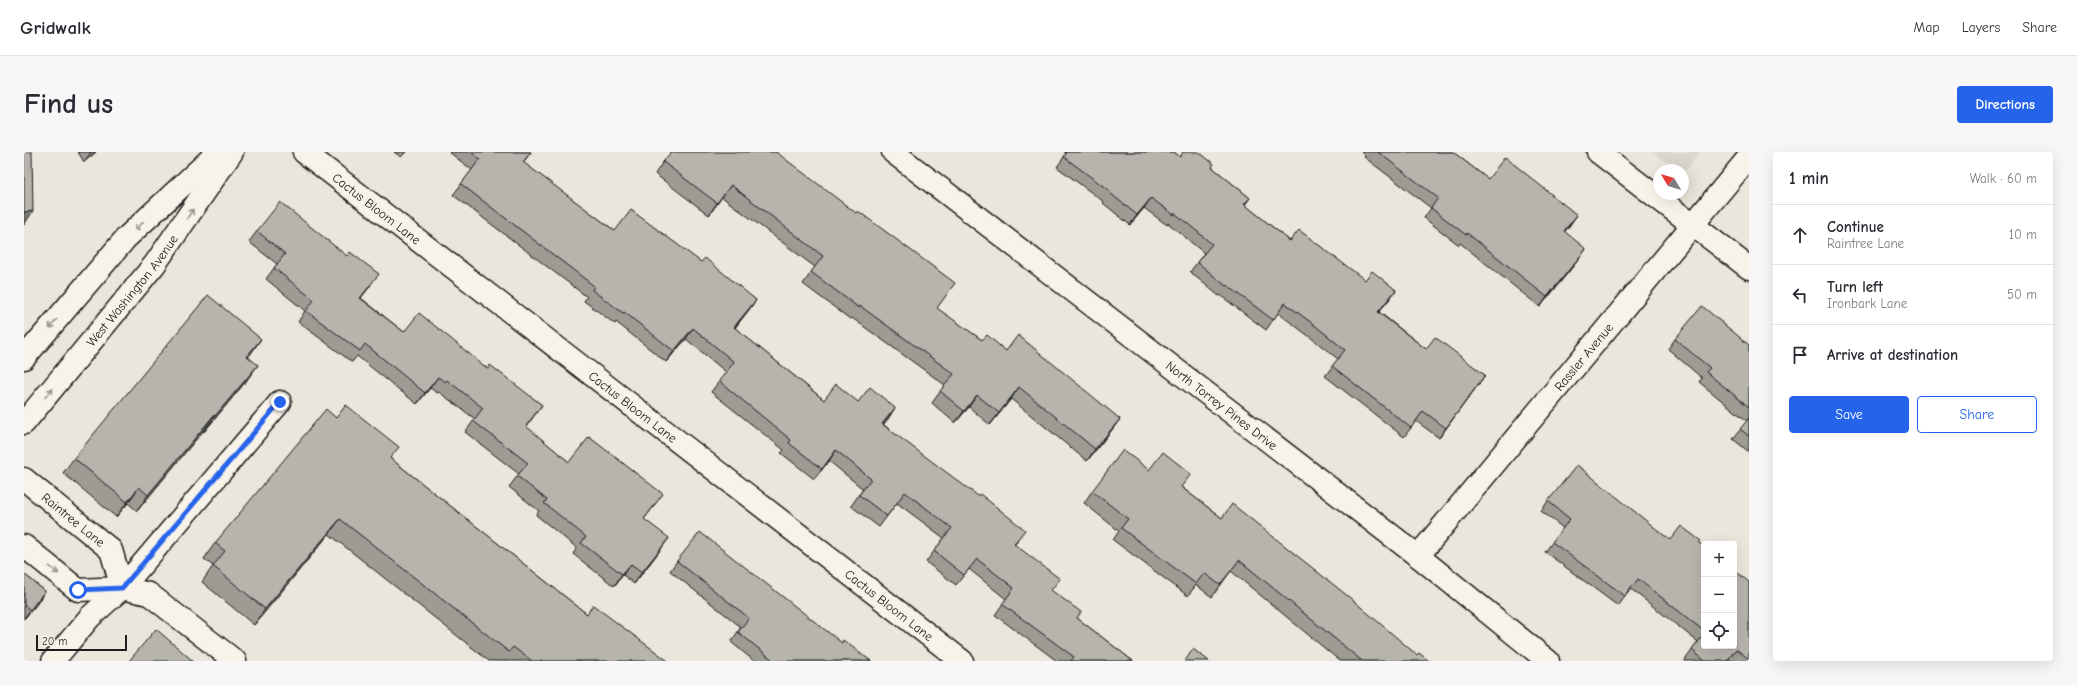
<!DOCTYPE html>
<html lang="en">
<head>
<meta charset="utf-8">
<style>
  :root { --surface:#fff; --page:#f7f7f7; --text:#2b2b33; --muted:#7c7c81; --line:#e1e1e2; --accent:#2563eb }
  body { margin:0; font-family:"Comic Neue",sans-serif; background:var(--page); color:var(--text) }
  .controls { position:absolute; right:12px; bottom:12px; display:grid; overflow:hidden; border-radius:4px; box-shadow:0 4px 16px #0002 }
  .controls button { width:36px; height:36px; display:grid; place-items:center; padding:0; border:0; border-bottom:1px solid var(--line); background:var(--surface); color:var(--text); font:20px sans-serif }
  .compass { position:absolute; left:1629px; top:12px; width:36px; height:36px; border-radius:50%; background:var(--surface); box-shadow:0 4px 16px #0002; rotate:308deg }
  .scale { position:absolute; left:12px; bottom:10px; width:91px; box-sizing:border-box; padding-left:4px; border:2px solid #1c1c1c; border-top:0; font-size:11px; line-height:14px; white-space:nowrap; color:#1c1c1c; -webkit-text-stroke:3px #f7f3e8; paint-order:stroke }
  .stop { position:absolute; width:12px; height:12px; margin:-9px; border:3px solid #2563eb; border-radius:50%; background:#fff }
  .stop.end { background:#2563eb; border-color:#fff; box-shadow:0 1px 4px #0008 }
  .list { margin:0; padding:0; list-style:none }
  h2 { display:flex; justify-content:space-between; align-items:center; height:52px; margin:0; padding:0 16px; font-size:17px }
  h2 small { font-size:13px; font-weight:400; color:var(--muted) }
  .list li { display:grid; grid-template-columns:26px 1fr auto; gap:12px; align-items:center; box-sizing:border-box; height:60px; padding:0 16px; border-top:1px solid var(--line) }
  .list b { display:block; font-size:15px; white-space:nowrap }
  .list p { margin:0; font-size:13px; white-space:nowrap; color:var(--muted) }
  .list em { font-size:13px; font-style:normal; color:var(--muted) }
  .actions { display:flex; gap:8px; padding:12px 16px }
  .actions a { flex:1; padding:9px 0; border:1px solid var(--accent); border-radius:4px; text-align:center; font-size:14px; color:var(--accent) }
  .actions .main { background:var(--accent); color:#fff }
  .icon { flex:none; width:22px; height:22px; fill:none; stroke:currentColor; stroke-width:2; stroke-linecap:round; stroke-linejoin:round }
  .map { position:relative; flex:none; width:1725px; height:509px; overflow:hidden; border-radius:4px }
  header { display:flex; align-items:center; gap:24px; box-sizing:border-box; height:56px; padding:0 20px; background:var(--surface); border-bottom:1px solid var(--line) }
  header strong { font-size:19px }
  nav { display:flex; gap:22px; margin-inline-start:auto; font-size:14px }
  .intro { display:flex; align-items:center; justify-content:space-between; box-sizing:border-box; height:96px; padding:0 24px }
  h1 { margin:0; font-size:28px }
  .button { padding:10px 18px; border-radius:4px; background:var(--accent); color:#fff; font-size:14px; font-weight:700 }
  main { display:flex; gap:24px; padding:0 24px }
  aside { flex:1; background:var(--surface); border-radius:4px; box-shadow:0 4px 16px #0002 }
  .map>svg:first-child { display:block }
</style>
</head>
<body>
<header>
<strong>Gridwalk</strong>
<nav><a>Map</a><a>Layers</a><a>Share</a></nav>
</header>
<div class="intro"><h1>Find us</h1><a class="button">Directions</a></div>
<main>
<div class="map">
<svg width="1725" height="509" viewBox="0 0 1725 509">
  <rect width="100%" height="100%" fill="#eae6dc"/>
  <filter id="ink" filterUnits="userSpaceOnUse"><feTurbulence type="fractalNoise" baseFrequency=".025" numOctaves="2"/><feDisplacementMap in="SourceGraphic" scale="8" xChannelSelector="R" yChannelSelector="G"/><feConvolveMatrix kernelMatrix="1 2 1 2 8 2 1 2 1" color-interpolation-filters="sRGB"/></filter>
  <g filter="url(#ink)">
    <polygon fill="#dad7ce" points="1629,0 1677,0 1659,21 1659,18 1652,18"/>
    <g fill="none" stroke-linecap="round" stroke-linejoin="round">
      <defs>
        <g id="minor">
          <path id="s1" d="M 280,0 L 938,509"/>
          <polyline points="1574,0 1725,116"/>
          <path id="s2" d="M 0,327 L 87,398 L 98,436"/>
          <polyline points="0,394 54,438 98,436 125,442 211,509"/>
          <path id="s3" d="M 1394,404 L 1725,5"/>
          <polyline points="29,509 66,465 98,436 256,250"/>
        </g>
        <g id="secondary">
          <path id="s4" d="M 869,0 L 1394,404 L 1524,509"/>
          <polyline points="0,206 102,86 194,0"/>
          <path id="s5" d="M 0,271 L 131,112 L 208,0"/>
        </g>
      </defs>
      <use href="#minor" stroke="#1c1c1c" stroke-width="25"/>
      <use href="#secondary" stroke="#1c1c1c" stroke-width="25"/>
      <use href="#minor" stroke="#f7f3e8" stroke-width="22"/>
      <use href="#secondary" stroke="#f7f3e8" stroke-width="22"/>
    </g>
    <g fill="#9d9b94" stroke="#1c1c1c">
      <polygon points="54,0 72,0 60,10"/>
      <polygon points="370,0 382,0 377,5"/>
      <polygon points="425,0 507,0 499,11 591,79 677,110 732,148 724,159 711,176 800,248 834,250 871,256 859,272 994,389 990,393 1027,439 1053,466 1109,509 1033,509 971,463 982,447 945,417 932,433 902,410 920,386 873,351 855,375 827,354 839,337 805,309 790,327 757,301 760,298 687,240 702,220 662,187 642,210 592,170 591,172 560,149 563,145 429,43 448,18"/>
      <polygon points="752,0 913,157 958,188 982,199 1096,267 1087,279 1063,309 987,247 966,273 945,255 931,271 908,251 921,233 828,166 826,167 779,132 791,115 698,45 685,63 631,22 639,10"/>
      <polygon points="1040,0 1150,0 1156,5 1188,15 1226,46 1221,53 1266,89 1341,128 1372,138 1355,160 1402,197 1461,223 1415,286 1392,269 1380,285 1301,224 1314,207 1286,185 1254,161 1242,178 1196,143 1195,144 1166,120 1180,101 1144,71 1143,73 1120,56 1106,73 1079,51 1080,50 1033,15 1042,2"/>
      <polygon points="1337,0 1429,0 1464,27 1546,73 1540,80 1555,107 1516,155 1436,91 1435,93 1400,66 1407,56 1340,5 1341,4"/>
      <polygon points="233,79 347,133 337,146 380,180 464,217 518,253 502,275 545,310 631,353 620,367 637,397 610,432 599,423 590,434 549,402 553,396 512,363 515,359 485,335 495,322 441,280 451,267 415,240 413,241 406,236 393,252 333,204 328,210 274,170 281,159 242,127 253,112 225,90"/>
      <polygon points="1651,187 1725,193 1725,300 1709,287 1723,269 1675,230 1678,226 1644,197"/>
      <polygon points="224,205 223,228 180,280 179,279 113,359 104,351 92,365 39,321 50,306"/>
      <polygon points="312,266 367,307 563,462 644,509 465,509 305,382 230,473 178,430 189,414 180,407 191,391"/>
      <polygon points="1125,318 1157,335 1198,366 1393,503 1405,509 1316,509 1207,419 1188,445 1172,433 1164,444 1089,388 1095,379 1060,351 1068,339"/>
      <polygon points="1524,349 1646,388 1675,391 1680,395 1680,494 1725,430 1725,509 1708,509 1705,507 1704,509 1661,509 1661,508 1674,490 1607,437 1594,454 1521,400 1539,376 1517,359"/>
      <polygon points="653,409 818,491 847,509 730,509 707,490 717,475 646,419"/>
      <polygon points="0,422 21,439 12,453 0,467"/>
    </g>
    <g fill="#7f7e78" stroke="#1c1c1c">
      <polygon points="67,0 72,0 60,10"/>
      <polygon points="707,33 698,45 685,63 693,51"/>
      <polygon points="1127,46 1120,56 1106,73 1113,63"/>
      <polygon points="9,59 0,73 0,60"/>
      <polygon points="1553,63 1546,73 1533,89 1540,79"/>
      <polygon points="1562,97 1555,107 1516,155 1523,145"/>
      <polygon points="1372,138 1365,148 1347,169 1354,160"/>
      <polygon points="732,148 724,159 702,186 710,175"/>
      <polygon points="669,176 662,187 642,210 650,199"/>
      <polygon points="237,187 226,203 212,219 223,204"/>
      <polygon points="234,213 223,228 180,280 191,264"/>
      <polygon points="1461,223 1454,233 1415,286 1422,276"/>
      <polygon points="414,225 406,236 393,252 401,241"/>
      <polygon points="995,235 987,247 966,273 975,261"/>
      <polygon points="953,243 945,255 931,271 940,259"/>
      <polygon points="871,256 864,267 851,283 858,272"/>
      <polygon points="190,263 179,279 113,359 124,343"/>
      <polygon points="1096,267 1087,279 1063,309 1071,297"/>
      <polygon points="812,298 805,309 790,327 798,317"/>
      <polygon points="115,335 104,351 92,365 103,350"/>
      <polygon points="316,367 305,382 230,473 241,457"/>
      <polygon points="645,386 637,397 610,432 618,420"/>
      <polygon points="607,412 599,423 590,434 598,422"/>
      <polygon points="21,439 12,453 0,467 6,458"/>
    </g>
    <g fill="#b6b4ac" stroke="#1c1c1c">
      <polygon points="0,0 8,0 9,59 0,60"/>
      <polygon points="447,0 507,0 499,10 591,79 607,58 677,110 681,106 732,148 710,175 800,248 812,232 834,250 846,235 871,256 858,272 954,344 956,342 1001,378 990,392 1036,427 1027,438 1057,460 1053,466 1109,509 1047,509 1050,505 978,452 990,436 953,407 940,423 910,399 928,376 881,340 863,364 835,343 847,327 812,298 798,317 765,291 767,288 695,229 710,210 669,176 650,199 600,160 599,161 568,138 570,134 437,32 456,7"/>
      <polygon points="647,0 752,0 832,61 834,59 931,131 913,156 958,188 963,183 982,199 994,183 1096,267 1071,297 995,235 975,261 953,243 940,259 916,239 930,222 836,154 835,156 787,120 799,104 707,33 693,51 639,10"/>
      <polygon points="1043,0 1150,0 1156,5 1159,0 1175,0 1190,12 1188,15 1226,46 1220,52 1266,89 1275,78 1341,128 1348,119 1372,138 1354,160 1402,197 1411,185 1461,223 1422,276 1399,259 1387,276 1308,214 1321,198 1293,175 1261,151 1249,168 1203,133 1202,134 1173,110 1188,92 1151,61 1150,63 1127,46 1113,63 1086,41 1087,40 1040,5"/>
      <polygon points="1354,0 1429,0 1464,27 1481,5 1553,63 1540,79 1562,97 1523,145 1443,81 1442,83 1407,56 1414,46"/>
      <polygon points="256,50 323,104 326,100 355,122 336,146 380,180 395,161 464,217 466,213 518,253 502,274 545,310 565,285 639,342 620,367 645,386 618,420 607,412 598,422 557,391 562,385 520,351 523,348 493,324 504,311 449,269 459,256 423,228 421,230 414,225 401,241 341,192 336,199 282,159 290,148 250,116 261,102 233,79"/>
      <polygon points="184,143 237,187 223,204 234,213 191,264 190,263 124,343 115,335 103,350 50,306"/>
      <polygon points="1678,154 1725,193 1725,255 1682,220 1686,216 1651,187"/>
      <polygon points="322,253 375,295 366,306 563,462 569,453 644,509 508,509 489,495 485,500 316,367 241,457 189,414 201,399 191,391 302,257 312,266"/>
      <polygon points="1725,266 1725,284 1716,277"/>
      <polygon points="1099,298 1125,318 1139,300 1167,322 1157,335 1198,366 1208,352 1325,445 1393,503 1395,501 1405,509 1338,509 1215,408 1196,433 1180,421 1172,432 1097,376 1104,367 1068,339"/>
      <polygon points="1553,313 1646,388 1657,374 1677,389 1675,391 1680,395 1680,479 1614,427 1601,444 1528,390 1546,367 1524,349"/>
      <polygon points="676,380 818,491 819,488 847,509 750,509 714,480 725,466 653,409"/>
      <polygon points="1710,418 1725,430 1725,507 1712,497 1703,509 1681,509 1668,498 1680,482 1680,494 1710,494"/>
      <polygon points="0,422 21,439 6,458 0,453"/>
      <polygon points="132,477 169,509 105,509"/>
      <polygon points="1169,497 1185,509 1161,509"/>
    </g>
    <defs><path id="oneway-shaft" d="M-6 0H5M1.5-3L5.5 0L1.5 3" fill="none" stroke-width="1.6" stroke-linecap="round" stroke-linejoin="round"/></defs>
    <g stroke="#94928c">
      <use href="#oneway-shaft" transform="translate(166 62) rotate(-56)"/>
      <use href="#oneway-shaft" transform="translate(115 74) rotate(137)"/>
      <use href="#oneway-shaft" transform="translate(29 172) rotate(130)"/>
      <use href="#oneway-shaft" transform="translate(25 241) rotate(-50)"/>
      <use href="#oneway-shaft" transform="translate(30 418) rotate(39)"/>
    </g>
  </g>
  <g fill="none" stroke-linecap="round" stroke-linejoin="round" filter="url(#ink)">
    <polyline stroke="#2563eb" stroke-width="5" points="54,438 98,436 256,250"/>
  </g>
  <g text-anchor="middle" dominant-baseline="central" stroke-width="3" stroke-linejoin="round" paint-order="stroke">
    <g font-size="13" fill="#1c1c1c" stroke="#f7f3e8">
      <text stroke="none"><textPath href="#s1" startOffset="92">Cactus Bloom Lane</textPath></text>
      <text stroke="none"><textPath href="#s5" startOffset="171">West Washington Avenue</textPath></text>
      <text stroke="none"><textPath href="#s3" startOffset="259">Rassler Avenue</textPath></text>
      <text stroke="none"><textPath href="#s4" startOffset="415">North Torrey Pines Drive</textPath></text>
      <text stroke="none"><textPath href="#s1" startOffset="416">Cactus Bloom Lane</textPath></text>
      <text stroke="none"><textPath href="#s2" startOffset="64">Raintree Lane</textPath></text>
      <text stroke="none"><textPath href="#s1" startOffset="740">Cactus Bloom Lane</textPath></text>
    </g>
  </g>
</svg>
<div class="controls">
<button>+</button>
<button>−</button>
<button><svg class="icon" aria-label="locate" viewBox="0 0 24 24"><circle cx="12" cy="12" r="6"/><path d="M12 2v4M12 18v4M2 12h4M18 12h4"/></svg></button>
</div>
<svg class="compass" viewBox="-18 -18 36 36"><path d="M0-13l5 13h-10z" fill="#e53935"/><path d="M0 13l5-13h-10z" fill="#7c7c81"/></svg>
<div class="scale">20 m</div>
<div class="stop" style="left:54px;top:438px"></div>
<div class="stop end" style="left:256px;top:250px"></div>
</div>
<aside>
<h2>1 min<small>Walk · 60 m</small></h2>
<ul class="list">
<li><svg class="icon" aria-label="ahead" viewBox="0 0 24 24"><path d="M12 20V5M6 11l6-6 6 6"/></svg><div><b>Continue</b><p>Raintree Lane</p></div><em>10 m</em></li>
<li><svg class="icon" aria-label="left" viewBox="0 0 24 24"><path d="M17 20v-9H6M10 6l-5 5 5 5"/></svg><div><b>Turn left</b><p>Ironbark Lane</p></div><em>50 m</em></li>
<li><svg class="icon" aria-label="arrive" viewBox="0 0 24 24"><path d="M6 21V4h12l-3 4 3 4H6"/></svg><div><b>Arrive at destination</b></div></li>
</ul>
<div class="actions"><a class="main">Save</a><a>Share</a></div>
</aside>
</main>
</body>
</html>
